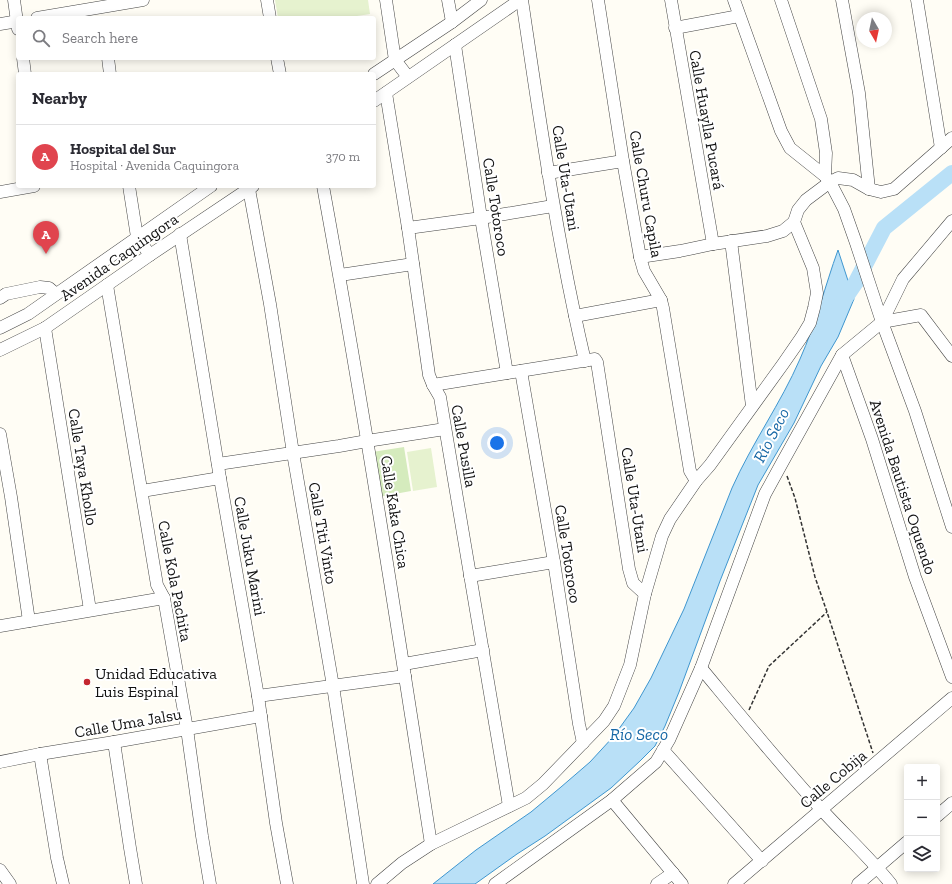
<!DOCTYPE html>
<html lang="en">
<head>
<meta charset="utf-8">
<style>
  :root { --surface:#fff; --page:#f2f2f3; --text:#2b2b33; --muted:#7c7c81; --line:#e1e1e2; --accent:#c4262e }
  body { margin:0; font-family:"Zilla Slab",serif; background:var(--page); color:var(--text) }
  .controls { position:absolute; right:12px; bottom:12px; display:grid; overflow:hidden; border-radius:4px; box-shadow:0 2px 10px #0003 }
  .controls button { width:36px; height:36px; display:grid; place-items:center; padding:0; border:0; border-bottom:1px solid var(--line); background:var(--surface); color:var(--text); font:20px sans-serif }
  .compass { position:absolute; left:856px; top:12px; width:36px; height:36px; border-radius:50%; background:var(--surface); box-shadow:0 2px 10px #0003; rotate:171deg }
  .you { position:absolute; left:497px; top:443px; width:14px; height:14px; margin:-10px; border:3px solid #fff; border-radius:50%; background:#1a73e8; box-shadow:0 0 0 6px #1a73e833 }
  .badge { display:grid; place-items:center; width:26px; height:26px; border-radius:50%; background:var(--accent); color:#fff; font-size:13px; font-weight:700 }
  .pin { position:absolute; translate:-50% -33px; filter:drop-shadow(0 1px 2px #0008) }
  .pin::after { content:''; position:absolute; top:21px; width:14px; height:12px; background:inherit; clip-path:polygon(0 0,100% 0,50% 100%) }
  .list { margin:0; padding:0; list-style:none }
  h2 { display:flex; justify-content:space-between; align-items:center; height:52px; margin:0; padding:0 16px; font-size:17px }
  h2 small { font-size:13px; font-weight:400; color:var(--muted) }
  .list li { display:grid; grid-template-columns:26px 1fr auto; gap:12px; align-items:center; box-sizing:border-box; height:64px; padding:0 16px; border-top:1px solid var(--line) }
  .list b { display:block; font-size:15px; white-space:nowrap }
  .list p { margin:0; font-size:13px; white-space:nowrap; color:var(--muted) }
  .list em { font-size:13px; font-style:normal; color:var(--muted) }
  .icon { flex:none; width:22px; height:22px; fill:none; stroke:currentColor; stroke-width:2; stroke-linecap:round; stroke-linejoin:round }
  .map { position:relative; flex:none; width:952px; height:884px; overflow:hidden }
  .search { position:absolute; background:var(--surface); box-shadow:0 2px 10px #0003; left:16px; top:16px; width:360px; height:44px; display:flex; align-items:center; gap:10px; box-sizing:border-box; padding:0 14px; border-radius:4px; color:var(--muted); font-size:15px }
  .panel { position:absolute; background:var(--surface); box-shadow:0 2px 10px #0003; left:16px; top:72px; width:360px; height:116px; border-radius:4px }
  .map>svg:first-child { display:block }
</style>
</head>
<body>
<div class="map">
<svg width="952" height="884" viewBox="0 0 952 884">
  <rect width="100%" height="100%" fill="#fffdf5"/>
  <polygon fill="#d5ebbd" points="404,447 411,491 373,498 366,453"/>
  <g fill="#e6f2cf">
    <polygon points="275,0 368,0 370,14 344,18 278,18"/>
    <polygon points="431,448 437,487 413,491 407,452"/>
  </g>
  <path fill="#b9e0f7" stroke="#3f96cf" d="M 838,250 L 854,299 L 838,337 L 821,366 L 794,423 L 758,485 L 720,581 L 679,692 L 665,726 L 655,746 L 640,761 L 611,788 L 545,836 L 517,854 L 475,884 L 433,884 L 476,850 L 531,812 L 561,787 L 590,762 L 613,737 L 634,708 L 651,678 L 684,609 L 732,488 C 752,443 781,403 800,359 C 816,323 825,286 838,250 Z"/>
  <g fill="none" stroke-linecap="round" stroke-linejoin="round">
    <polyline stroke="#b9e0f7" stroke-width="16" points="839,307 856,282 884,228 952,173"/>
    <defs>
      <g id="minor">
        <polyline points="14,0 18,29"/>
        <polyline points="267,0 270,18"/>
        <polyline points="386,0 395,60 408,77"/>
        <polyline points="448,0 452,22"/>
        <path d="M 522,0 C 540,121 557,242 585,361"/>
        <polyline points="598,0 623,161 640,257 644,271 661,300 663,308 690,471 696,481"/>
        <polyline points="671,0 713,244"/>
        <polyline points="734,0 781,131 790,148 825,176 830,182 844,209 856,243 882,322 915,411 952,527"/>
        <polyline points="781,0 821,119 826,153 825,176"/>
        <polyline points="842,0 859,93 869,189"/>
        <polyline points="917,0 941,148"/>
        <polyline points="37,18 143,0"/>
        <polyline points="0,24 18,21"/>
        <polyline points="675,28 739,16"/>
        <polyline points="455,45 481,218 507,373"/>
        <polyline points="23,58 25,74"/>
        <polyline points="108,58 110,74"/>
        <polyline points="277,58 280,74"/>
        <polyline points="374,74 452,22 481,0"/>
        <polyline points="386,93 408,228 429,375 433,385 440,397 509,806"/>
        <polyline points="374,101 520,0"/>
        <polyline points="548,173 623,161"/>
        <polyline points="129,186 137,237 150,255"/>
        <path d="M 323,186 C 363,405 397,624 431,844"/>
        <polyline points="249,189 270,304 293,453 333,686 363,884"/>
        <polyline points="0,192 34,186"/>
        <polyline points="408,228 481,218 553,206"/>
        <polyline points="180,234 220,478 258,696 276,823 287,884"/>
        <polyline points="731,241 752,406"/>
        <polyline points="640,257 680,251 713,244 767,236 783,231 794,222"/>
        <polyline points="340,275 413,264"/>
        <polyline points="107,285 157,585 164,598 187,729 202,836 210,884"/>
        <polyline points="0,298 6,294 40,287 49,288 56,294"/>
        <polyline points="575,316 661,300"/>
        <polyline points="882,322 921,315 952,356"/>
        <polyline points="0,328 28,314 211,186"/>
        <polyline points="45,328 90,610"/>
        <polyline points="0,350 45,328 107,285 150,255 253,186"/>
        <polyline points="842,355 872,439 915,577 952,677"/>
        <polyline points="521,371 554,562 579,724 583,743"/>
        <polyline points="433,385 507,373 595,359 597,362 629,569 633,583 645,594"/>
        <polyline points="0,434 11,497 29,621"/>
        <polyline points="218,464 339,446 367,441 445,429"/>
        <polyline points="142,491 220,478"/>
        <polyline points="470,576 554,562"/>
        <polyline points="0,626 164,598"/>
        <polyline points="404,664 483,650"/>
        <path d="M 701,668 C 740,715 779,763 821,809 C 844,834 869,857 891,884"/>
        <polyline points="258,696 405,676"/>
        <polyline points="114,742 130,848 136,884"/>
        <polyline points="663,750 762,861"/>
        <polyline points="40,754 57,858 63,884"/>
        <polyline points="0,762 40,754 114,742 261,716"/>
        <polyline points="612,800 682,884"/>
        <polyline points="937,816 952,803"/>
        <polyline points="0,870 10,884"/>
        <polyline points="377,884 402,863 431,844 526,798 543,784 604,721 614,706 630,665 645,594 662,536 670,519 696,481 710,465 783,364 801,338 810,323 814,308 817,293 813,268 794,222 798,210 806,200 830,182 838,178 853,180 869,189 881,192 894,189 952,138"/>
        <polyline points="495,884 612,800 656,762 669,740 701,668 765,494 782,463 842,355 882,322 903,279 952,221"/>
        <polyline points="657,884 673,873"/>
        <polyline points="734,884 952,698"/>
        <polyline points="858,884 907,842"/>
      </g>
    </defs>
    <use href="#minor" stroke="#444" stroke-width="13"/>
    <g stroke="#333" stroke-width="1.5" stroke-dasharray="4 2" stroke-linecap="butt">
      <polyline points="787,476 795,498 815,577 827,612 873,753"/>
      <polyline points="749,710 769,666 827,612"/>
    </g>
    <use href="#minor" stroke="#fff" stroke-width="12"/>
  </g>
  <circle fill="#c4262e" stroke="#fff" stroke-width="1.5" cx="87" cy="682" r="4"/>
  <g text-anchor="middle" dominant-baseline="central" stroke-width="4" stroke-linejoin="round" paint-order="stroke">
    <g font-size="16" fill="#111" stroke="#fff">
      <text transform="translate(707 120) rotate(80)">Calle Huaylla Pucará</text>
      <text transform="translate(566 178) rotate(81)">Calle Uta-Utani</text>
      <text transform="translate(646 194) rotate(80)">Calle Churu Capila</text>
      <text transform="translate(496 207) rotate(81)">Calle Totoroco</text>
      <text transform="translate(119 257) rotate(-35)">Avenida Caquingora</text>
      <text transform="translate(464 446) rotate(80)">Calle Pusilla</text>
      <text transform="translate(83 467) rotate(81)">Calle Taya Khollo</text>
      <text transform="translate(903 487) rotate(72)">Avenida Bautista Oquendo</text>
      <text transform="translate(635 500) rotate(81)">Calle Uta-Utani</text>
      <text transform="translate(395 512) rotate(81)">Calle Kaka Chica</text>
      <text transform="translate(323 533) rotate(80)">Calle Titi Vinto</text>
      <text transform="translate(568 554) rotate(81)">Calle Totoroco</text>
      <text transform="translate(250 556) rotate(80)">Calle Juku Marini</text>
      <text transform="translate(175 581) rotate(79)">Calle Kola Pachita</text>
      <text transform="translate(128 723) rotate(-10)">Calle Uma Jalsu</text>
      <text transform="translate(833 779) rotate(-40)">Calle Cobija</text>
    </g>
    <g font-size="16" fill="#111" stroke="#fff" text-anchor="start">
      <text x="95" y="673">Unidad Educativa<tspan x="95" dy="18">Luis Espinal</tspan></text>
    </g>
    <g font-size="17" font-style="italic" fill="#1768a6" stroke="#fff">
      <text transform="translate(771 435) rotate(-63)">Río Seco</text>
      <text x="639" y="734">Río Seco</text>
    </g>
  </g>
</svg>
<div class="controls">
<button>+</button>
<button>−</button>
<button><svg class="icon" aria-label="layers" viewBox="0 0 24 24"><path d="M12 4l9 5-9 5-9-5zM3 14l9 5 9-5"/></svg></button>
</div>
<svg class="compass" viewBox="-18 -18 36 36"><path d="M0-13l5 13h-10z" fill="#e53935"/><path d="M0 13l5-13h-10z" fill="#7c7c81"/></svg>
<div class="you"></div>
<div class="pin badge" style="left:46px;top:254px;background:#e0444e">A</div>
<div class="search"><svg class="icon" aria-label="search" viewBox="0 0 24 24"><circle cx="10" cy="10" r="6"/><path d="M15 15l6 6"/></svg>Search here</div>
<section class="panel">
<h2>Nearby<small></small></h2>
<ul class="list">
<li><span class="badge" style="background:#e0444e">A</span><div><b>Hospital del Sur</b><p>Hospital · Avenida Caquingora</p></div><em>370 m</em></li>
</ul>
</section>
</div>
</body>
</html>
